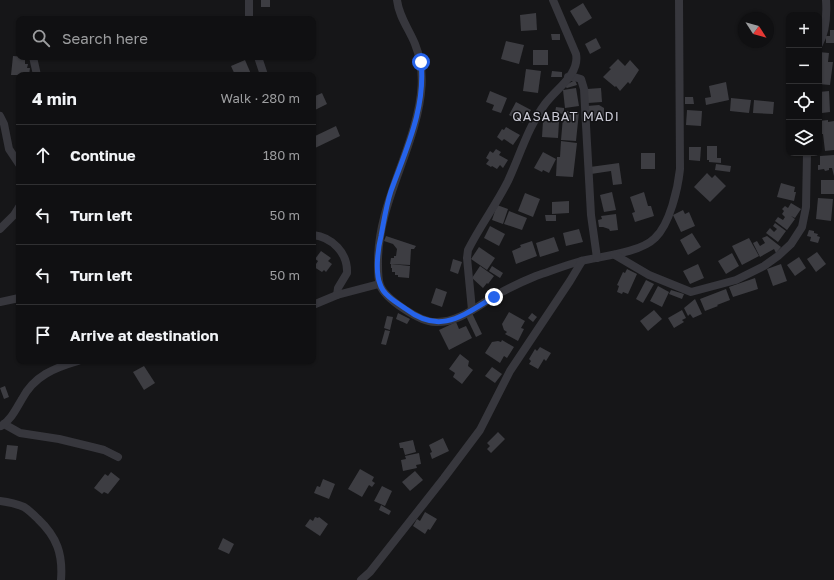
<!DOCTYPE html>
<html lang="en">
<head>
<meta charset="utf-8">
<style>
  :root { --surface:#101012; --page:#1e1e20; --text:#f1f3f6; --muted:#9c9d9f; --line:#303032 }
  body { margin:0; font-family:"Golos Text",sans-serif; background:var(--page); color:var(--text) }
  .controls { position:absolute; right:12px; top:12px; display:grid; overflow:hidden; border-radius:8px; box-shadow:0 1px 3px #0004 }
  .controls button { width:36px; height:36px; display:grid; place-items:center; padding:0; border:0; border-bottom:1px solid var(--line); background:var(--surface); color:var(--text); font:20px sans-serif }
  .compass { position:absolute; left:738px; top:12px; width:36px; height:36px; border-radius:50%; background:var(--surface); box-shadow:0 1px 3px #0004; rotate:126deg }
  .stop { position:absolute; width:12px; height:12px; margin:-9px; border:3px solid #2563eb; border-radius:50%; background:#fff }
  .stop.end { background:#2563eb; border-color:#fff; box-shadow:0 1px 4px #0008 }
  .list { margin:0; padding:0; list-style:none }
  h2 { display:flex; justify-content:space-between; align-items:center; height:52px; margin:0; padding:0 16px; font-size:17px }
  h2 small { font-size:13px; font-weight:400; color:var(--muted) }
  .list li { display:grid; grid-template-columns:26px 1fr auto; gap:12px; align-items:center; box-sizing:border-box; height:60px; padding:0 16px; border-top:1px solid var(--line) }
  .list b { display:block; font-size:15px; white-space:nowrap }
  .list em { font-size:13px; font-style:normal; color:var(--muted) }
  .icon { flex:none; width:22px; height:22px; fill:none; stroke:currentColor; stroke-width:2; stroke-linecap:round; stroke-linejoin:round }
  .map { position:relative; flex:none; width:834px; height:580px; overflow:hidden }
  .search { position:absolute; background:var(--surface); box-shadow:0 1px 3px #0004; left:16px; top:16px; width:300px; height:44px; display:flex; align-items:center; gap:10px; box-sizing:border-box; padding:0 14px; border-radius:8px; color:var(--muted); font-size:15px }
  .panel { position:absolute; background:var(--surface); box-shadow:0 1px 3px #0004; left:16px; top:72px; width:300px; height:292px; border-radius:8px }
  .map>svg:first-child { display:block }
</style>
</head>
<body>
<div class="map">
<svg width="834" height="580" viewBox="0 0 834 580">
  <rect width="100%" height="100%" fill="#161618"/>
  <g fill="#3d3d42">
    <rect x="261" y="0" width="9" height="7"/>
    <polygon points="583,3 592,18 579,26 570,11"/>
    <polygon points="536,13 537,30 521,31 520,15"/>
    <polygon points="830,30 834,30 834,43 826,43 826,36 830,36"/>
    <polygon points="551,34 560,34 560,40 552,40"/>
    <polygon points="596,38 601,48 590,54 585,44"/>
    <polygon points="506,41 524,45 519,64 501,59"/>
    <rect x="533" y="50" width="15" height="15"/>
    <polygon points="819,52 829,53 828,62 833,62 830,85 819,84"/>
    <polygon points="13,56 25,57 25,64 28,64 27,68 30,68 29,75 11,75"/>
    <polygon points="618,59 625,66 630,60 639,70 630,84 628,82 620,91 616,86 615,87 603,77 611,69 609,68"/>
    <polygon points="245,60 251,74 235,75 231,66"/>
    <polygon points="526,69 541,71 538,93 523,91"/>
    <polygon points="552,71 562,72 562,77 551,77"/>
    <polygon points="575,80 577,85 567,88 564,86"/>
    <polygon points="726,82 729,100 706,105 705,98 711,97 709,86"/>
    <polygon points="576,88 579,106 565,108 563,90"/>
    <polygon points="601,88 602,102 588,103 587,89"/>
    <polygon points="490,91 507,98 501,113 492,110 494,105 486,102"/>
    <polygon points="829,91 830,112 822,113 822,110 819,110 819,92"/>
    <polygon points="322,93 327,104 313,111 313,97"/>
    <polygon points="685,97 693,97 694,104 685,104"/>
    <polygon points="731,98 751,100 749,113 730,111"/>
    <polygon points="754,100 774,102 773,114 753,113"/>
    <polygon points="516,102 531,110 523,123 509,115"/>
    <polygon points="599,105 604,108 604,118 588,119 587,106"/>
    <polygon points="556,107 564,108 564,114 555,113"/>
    <polygon points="687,110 702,111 701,126 686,125"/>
    <polygon points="566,111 579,112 576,141 561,140 563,117 565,117"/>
    <polygon points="828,120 828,122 834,121 834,150 825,151 823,134 819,134 819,121"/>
    <polygon points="543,121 559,122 558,138 542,137"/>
    <polygon points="336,126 340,136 313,149 313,137"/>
    <polygon points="506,127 520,135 513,145 504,139 502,141 497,137 502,129 504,130"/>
    <polygon points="561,141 577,143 573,177 556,176 557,157 560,157"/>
    <polygon points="707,146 717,146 717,158 721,158 721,163 709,162 709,160 707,160"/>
    <polygon points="689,147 701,147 700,161 689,160"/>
    <polygon points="496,149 501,152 499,155 508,160 503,168 500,165 497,169 492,166 491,167 486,164 489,160 486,158 490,151 493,153"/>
    <polygon points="543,152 556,159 549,173 543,170 542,172 534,168"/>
    <rect x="641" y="153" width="14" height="16"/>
    <polygon points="834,155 834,176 832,168 829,168 829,170 825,171 824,169 818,170 818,165 820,165 820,156"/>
    <polygon points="619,163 622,184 613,185 611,171 591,174 590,167"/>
    <polygon points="716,164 731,166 730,172 715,170"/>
    <polygon points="707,173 712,178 715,175 726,186 710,202 694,187"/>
    <rect x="821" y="180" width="13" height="14"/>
    <polygon points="781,183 795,187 794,192 796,192 794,201 777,197"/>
    <polygon points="612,192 616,210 604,212 600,195"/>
    <polygon points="644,192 648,206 651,206 654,216 635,222 632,213 635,212 630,197"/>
    <polygon points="525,193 540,199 533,217 518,211"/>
    <polygon points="818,198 833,199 831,221 816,219"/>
    <polygon points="569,201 569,213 552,214 552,202"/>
    <polygon points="791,203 801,209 795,218 791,216 795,219 787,230 775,221 778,217 783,220 785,217 782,214 784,211 782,209 785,206 788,208"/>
    <polygon points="497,205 508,209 503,224 492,220"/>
    <polygon points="683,210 685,214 689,212 695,226 681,232 673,215"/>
    <polygon points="509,211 527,218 522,230 504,224"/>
    <polygon points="616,214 618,230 610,231 609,229 603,227 599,227 598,220 602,219 601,216"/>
    <polygon points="545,215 556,215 556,221 546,221"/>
    <polygon points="775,223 786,231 778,242 766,233 770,228 774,232 777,229 773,226"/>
    <polygon points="490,226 505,234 499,246 484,238"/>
    <polygon points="579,229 583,242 566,246 563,233"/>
    <polygon points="809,230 814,231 814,233 818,234 817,236 820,237 818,243 810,241 811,237 807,236"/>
    <polygon points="692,233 701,247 688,255 680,240"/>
    <polygon points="386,236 416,246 414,249 411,249 410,265 390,264 391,258 394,258 394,256 396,256 397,249 393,244 384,241"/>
    <polygon points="767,236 781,247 776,253 774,249 760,257 753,243 757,241 760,246 765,243 762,238"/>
    <polygon points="554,237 559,251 540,257 536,243"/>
    <polygon points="749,238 759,256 742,265 732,246"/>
    <polygon points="532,241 537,256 516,264 512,251 521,247 520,245"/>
    <polygon points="479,247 495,258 487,270 471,259"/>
    <polygon points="321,251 331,258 328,261 332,264 326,272 324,270 322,272 314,267 318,261 315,259"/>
    <polygon points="817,252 826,264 816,272 807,259"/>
    <polygon points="732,253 739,266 726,274 718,261"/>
    <polygon points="799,257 806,268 795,276 787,265"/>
    <polygon points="453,259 462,262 458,274 450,271"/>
    <polygon points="391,264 410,266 409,278 398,277 398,275 395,275 395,272 392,272 392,268 391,268"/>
    <polygon points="698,264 704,278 690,284 683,271"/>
    <polygon points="781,264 787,281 773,286 767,269"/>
    <polygon points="480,266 494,276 488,284 487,283 483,288 472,278"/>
    <polygon points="492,266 503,273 500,278 489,271"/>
    <polygon points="627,269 637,274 628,294 623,292 622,294 617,292 619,286 617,285 623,272 625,273"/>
    <polygon points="755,278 758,289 733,297 729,287"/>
    <polygon points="646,280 654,284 643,303 636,299"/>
    <polygon points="658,286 669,292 662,307 650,301"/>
    <polygon points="436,288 447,292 442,307 431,303"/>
    <polygon points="726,289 730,300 717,305 718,306 705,311 700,299"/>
    <polygon points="671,290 684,294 682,299 669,294"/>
    <polygon points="695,299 702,314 693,318 690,314 688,316 684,308"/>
    <polygon points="654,310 662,319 648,331 640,321"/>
    <polygon points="682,310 686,318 682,320 684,322 674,328 668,318"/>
    <polygon points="509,312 525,321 521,328 524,329 518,341 505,334 507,332 504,330 502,324"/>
    <polygon points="398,313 410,319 407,324 396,319"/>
    <polygon points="472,313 482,334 476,337 466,316"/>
    <polygon points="532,313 537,317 533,322 528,318"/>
    <polygon points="387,316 393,317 390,330 384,328"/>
    <polygon points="456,322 459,329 466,326 472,338 449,350 439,330"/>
    <polygon points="385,330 390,331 386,345 381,344"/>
    <polygon points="502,340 514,347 507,358 504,356 500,363 485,353 492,342 498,341 501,342"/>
    <polygon points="540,347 551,353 546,361 544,359 538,369 529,364 531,361 529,359 535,349 537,351"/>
    <polygon points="460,354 469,361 468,366 473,370 462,384 453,377 455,373 449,369"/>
    <polygon points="144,366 155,383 144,390 133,372"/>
    <polygon points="492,367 502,374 495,383 485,376"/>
    <polygon points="5,386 9,397 4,399 0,388"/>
    <polygon points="498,432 505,439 491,453 487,449 490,446 487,443"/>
    <polygon points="443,438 449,451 432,459 430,453 432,452 429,445"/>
    <polygon points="413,440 416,452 405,455 403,448 400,448 399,443"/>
    <polygon points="7,445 18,446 16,460 5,459"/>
    <polygon points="419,453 421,464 416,465 417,468 403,471 401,460 406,459 405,456"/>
    <polygon points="360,469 374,477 372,481 375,483 372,487 369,485 362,497 348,489"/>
    <polygon points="415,471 423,480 410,491 402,482"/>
    <polygon points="111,472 120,479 108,494 104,492 102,494 94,488 105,474 108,476"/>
    <polygon points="323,479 335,484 329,499 314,493 317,486 320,487"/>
    <polygon points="382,486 392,491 385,506 374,501"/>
    <polygon points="381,505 391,511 389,515 379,510"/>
    <polygon points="425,512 437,519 430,530 428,529 425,534 413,526 417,519 420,521"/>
    <polygon points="315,517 318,518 319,517 328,524 320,536 305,526 310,519 313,521"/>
    <polygon points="223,538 234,544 229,554 218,549"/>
  </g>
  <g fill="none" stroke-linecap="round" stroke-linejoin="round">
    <g stroke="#37373d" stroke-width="8">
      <polyline points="249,0 249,19"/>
      <path d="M 397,0 C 399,17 409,29 415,44 C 426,71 422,99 414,127 C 401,173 377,216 378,265 C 378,271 378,279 380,285 C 385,299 420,322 435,322 C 457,323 475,308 493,297 C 507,289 521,282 536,276 C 551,271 566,265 581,261 C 602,256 640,253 655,238 C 670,224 678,188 680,169 L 679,0"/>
      <path d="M 819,44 C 826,31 827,15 826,0"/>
      <polyline points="33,57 37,75"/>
      <polyline points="258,57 264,75"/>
      <polyline points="568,77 574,77 581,79 584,89 591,215 597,258"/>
      <polyline points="0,116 4,124 9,149 19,164"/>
      <polyline points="0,229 14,215 19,207"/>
      <path d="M 313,235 C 332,237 348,253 347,273 L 338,288 L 337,295"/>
      <polyline points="615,255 649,275 691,292 736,280 764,266 778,256 791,244 802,227 806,207 807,153"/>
      <polyline points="0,302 19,298"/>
      <polyline points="313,305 337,295 379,284"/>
      <path d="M 472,310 L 467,258 L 468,250 C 480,226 496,205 508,181 C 520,155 528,127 545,104 C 556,89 580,74 576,54 L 553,0"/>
      <polyline points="4,424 20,433 59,439 92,447 104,450 118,457"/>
      <path d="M 1,426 C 11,420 16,409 22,399 C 34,376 54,368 78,361"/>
      <path d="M 0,501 C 8,502 17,504 24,507 C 29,510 34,515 38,519 C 57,537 63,554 61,580"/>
      <polyline points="361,580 370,572 444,478 480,430 510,371 570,281 582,261"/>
    </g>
  </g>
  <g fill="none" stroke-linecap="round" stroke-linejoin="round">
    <path stroke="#2563eb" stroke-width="5" d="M 421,62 C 426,108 406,149 391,191 C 386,206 384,221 381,236 C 378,248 375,272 380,284 C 383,295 397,303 406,309 C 440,335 462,316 494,297"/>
  </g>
  <g text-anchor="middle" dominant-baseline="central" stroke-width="3" stroke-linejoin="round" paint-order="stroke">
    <g font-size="13" letter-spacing="1" fill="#c9c9d4" stroke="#111113">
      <text x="566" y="116">QASABAT MADI</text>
    </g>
  </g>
</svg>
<div class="controls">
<button>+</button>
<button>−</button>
<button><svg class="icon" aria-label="locate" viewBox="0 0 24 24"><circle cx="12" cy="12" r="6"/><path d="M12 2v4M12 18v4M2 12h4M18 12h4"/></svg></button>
<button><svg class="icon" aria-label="layers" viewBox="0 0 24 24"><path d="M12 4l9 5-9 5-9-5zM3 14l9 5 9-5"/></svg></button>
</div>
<svg class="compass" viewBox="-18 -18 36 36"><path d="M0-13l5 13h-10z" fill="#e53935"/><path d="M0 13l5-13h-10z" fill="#9c9d9f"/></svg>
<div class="stop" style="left:421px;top:62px"></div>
<div class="stop end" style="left:494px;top:297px"></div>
<div class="search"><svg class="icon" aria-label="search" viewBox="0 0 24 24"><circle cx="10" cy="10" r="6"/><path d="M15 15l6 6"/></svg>Search here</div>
<section class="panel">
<h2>4 min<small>Walk · 280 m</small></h2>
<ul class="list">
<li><svg class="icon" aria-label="ahead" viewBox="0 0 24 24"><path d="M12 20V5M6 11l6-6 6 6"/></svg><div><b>Continue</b></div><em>180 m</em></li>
<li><svg class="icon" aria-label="left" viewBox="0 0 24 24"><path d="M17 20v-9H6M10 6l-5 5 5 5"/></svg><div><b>Turn left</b></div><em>50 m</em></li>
<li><svg class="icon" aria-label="left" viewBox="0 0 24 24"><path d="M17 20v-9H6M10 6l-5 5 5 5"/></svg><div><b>Turn left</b></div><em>50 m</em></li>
<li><svg class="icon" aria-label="arrive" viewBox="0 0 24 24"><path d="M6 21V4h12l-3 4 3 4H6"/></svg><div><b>Arrive at destination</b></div></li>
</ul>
</section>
</div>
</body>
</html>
